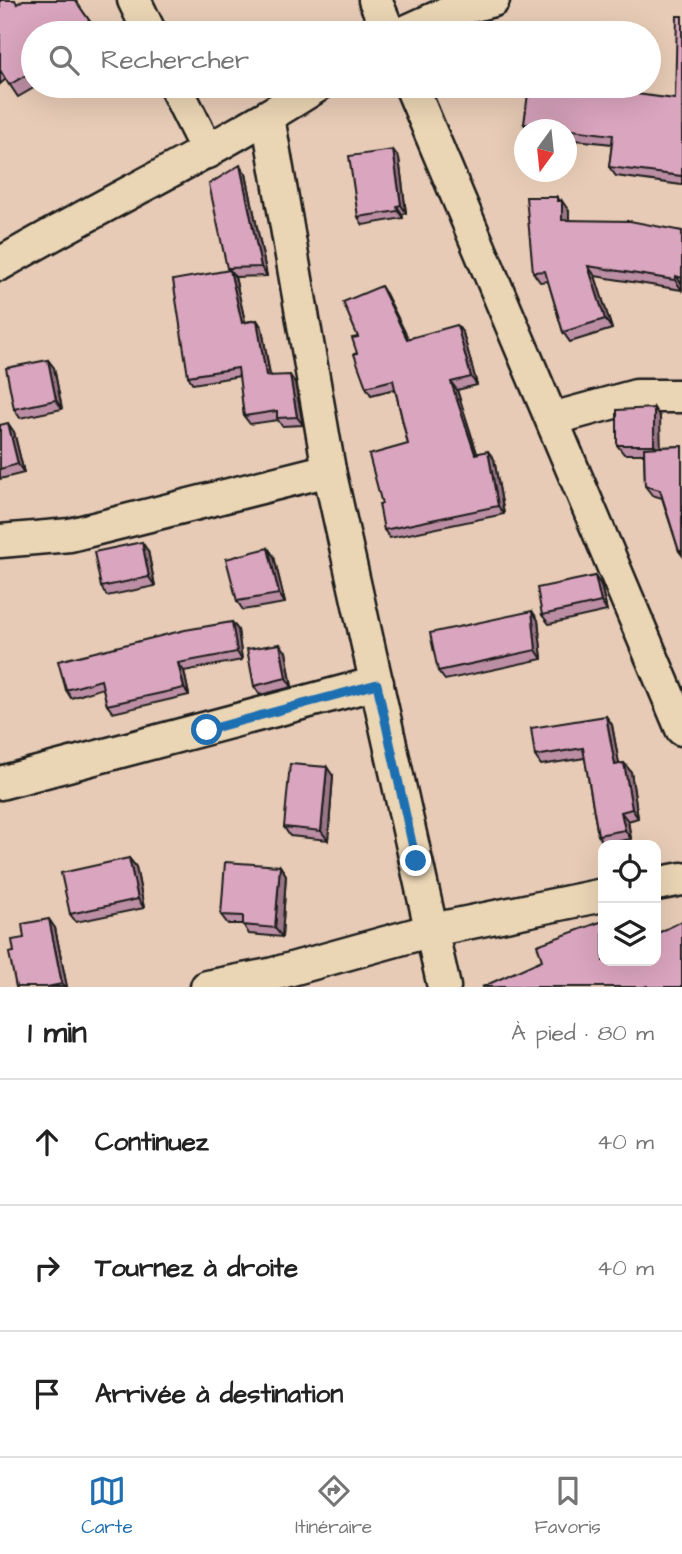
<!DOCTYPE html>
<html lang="fr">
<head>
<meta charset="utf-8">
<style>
  :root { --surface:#fff; --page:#f2f2f2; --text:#222; --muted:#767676; --line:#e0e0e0; --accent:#1f6fb2 }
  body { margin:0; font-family:"Architects Daughter",sans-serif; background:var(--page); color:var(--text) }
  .controls { position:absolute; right:21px; bottom:21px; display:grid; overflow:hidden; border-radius:14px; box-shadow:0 7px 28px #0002 }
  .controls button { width:63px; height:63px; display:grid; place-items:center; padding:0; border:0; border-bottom:2px solid var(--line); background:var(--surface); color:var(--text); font:35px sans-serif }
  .compass { position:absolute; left:514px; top:119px; width:63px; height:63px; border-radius:50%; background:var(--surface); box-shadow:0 7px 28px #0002; rotate:195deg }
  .stop { position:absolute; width:21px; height:21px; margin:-16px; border:5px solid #1f6fb2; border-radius:50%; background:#fff }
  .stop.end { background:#1f6fb2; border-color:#fff; box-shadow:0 2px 7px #0008 }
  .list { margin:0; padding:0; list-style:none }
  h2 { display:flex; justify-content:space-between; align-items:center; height:91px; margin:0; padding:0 28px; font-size:30px }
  h2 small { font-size:23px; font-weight:400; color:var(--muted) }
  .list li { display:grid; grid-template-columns:46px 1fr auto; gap:21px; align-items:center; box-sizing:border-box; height:126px; padding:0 28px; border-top:2px solid var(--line) }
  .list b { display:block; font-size:26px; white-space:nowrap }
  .list em { font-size:23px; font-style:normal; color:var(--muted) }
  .icon { flex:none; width:38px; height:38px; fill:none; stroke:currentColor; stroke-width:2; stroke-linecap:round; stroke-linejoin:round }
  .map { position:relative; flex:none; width:682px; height:987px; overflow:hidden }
  .search { position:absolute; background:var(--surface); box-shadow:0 7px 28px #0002; left:21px; right:21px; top:21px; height:77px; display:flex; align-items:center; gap:18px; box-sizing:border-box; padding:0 24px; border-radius:38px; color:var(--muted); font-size:26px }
  .sheet { height:469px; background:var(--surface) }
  nav { display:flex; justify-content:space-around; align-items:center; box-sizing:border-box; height:98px; border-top:2px solid var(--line); background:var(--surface); font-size:19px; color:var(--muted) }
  nav a { display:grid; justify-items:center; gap:4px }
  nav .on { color:var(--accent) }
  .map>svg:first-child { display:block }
</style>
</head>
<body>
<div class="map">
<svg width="682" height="987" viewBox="0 0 682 987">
  <rect width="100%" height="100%" fill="#e7cbb6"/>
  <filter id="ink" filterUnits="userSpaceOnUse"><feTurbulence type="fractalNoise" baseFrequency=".0143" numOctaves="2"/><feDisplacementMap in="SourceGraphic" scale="14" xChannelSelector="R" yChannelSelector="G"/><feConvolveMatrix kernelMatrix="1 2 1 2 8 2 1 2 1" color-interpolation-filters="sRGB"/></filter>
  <g filter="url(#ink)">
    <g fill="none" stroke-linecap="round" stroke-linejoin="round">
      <defs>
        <g id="street">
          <polyline points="134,0 150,33"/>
          <polyline points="375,0 389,33"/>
          <polyline points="403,33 454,10 493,0"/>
          <polyline points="175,86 208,152"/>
          <polyline points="411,86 682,729"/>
          <polyline points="268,117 329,470 444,987"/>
          <path d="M 0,264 C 105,203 215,151 317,86"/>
          <polyline points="552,419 636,396 682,396"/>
          <polyline points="0,541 70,535 329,470"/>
          <polyline points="0,783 377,683"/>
          <polyline points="656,884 682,879"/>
          <polyline points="207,987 270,975 432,930 603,895"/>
        </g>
      </defs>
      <use href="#street" stroke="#1c1c1c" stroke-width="37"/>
      <use href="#street" stroke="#ead5b4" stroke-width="32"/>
    </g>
    <g fill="#bb8ea3" stroke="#1c1c1c" stroke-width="2">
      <polygon points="0,0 17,4 75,0 98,33 33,33 33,86 37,86 18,97 6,79 0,84"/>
      <polygon points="682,16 682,185 616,176 609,167 612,144 566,139 566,130 528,130 524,124 675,99"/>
      <polygon points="393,150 399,158 406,213 402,214 403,218 363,225 358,217"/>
      <polygon points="246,174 267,276 235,277 245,322 257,320 262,328 270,375 295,383 303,425 282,426 278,420 250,424 244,416 240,376 193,384 188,376 228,270 227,268"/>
      <polygon points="560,201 569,211 569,220 682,231 682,290 595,276 612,329 570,342 563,332 548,281 540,282 533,272"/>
      <polygon points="386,294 408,339 463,333 477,385 457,390 477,453 494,459 504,514 390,538 384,530 382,504 408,444 395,389 371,395 366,387 357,353 358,337"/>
      <polygon points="48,360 54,368 62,409 20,418 14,409"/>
      <polygon points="660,417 660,447 682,446 682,555 679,551 662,498 652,495 645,486 644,454 624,454 617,445"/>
      <polygon points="0,425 14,432 24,473 0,479"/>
      <polygon points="268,548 274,557 285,603 243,610 237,601"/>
      <polygon points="148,551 155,586 107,596 101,587"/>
      <polygon points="601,585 607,611 549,624 542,615"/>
      <polygon points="532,611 538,620 542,659 445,680 438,671"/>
      <polygon points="232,622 238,630 242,660 184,671 189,695 113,713 107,705 103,688 71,698 66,690"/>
      <polygon points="286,652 292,687 260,695 254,686"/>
      <polygon points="606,716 612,725 619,764 624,763 631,772 638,818 628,821 631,839 604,844 598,835 585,758 541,765 535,756"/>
      <polygon points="333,776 328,840 290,836 284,827"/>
      <polygon points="129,858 136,867 144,908 76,922 70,914"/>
      <polygon points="280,866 286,875 282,937 249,934 243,924 228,924 221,915"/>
      <polygon points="55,928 67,987 16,987 14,952 24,938"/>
    </g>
    <g fill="#997485" stroke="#1c1c1c" stroke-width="2">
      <polygon points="393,150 399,158 406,213 401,205"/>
      <polygon points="240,165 246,174 267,276 261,267"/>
      <polygon points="557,197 562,203 562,201 569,211 569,229 562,220 557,201"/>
      <polygon points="397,206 402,214 403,218 398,211"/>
      <polygon points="588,266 595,276 612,329 605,319"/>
      <polygon points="230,270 235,277 247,330 242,323"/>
      <polygon points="676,276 682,284 682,290 675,280"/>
      <polygon points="381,286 386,294 413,348 407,339"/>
      <polygon points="257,320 262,328 271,383 266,376"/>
      <polygon points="457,325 463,333 477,385 471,377"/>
      <polygon points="48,360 54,368 62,409 56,400"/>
      <polygon points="290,375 295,383 303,425 297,417"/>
      <polygon points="451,382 457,390 480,463 475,454"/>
      <polygon points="654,408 660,417 661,454 654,445"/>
      <polygon points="8,423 14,432 24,473 18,464"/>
      <polygon points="488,451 494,459 504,514 498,506"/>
      <polygon points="142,542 148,551 155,586 149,577"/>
      <polygon points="268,548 274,557 285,603 279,594"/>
      <polygon points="595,576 601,585 607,611 601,602"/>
      <polygon points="532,611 538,620 542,659 536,650"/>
      <polygon points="232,622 238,630 242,660 237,652"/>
      <polygon points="280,644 286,652 292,687 286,678"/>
      <polygon points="178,663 184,671 189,695 184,688"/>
      <polygon points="606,716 612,725 621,774 615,765"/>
      <polygon points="624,763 631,772 638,818 632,809"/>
      <polygon points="327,767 333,776 328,840 321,831"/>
      <polygon points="621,812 628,821 631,839 625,830"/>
      <polygon points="129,858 136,867 144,908 138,899"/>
      <polygon points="280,866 286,875 282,937 275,928"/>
      <polygon points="49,919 55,928 67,987 64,987 62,984"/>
    </g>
    <g fill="#daa5be" stroke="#1c1c1c" stroke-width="2">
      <polygon points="0,0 15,0 17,4 23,0 75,0 98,33 33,33 33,71 9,85 0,70"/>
      <polygon points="677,16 682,16 682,176 609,167 613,135 524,124 529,86 575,86 675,99"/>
      <polygon points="393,150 401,205 397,206 398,211 358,217 349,156"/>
      <polygon points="240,165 261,267 227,268 216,217 209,184"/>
      <polygon points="526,197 557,197 557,201 562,201 562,220 630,221 682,231 682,278 676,276 675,280 588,266 605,319 563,332 545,271 533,272"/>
      <polygon points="230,270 242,323 257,320 266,376 290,375 297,417 277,418 277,411 244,416 238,368 188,376 173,280"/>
      <polygon points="381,286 407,339 457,325 471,377 451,382 475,454 488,451 498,506 384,530 379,504 382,504 369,455 408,444 393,380 366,387 354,354 357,353 352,338 358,337 343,302"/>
      <polygon points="48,360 56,400 14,409 6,368"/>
      <polygon points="654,408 654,445 617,445 617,410"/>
      <polygon points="8,423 18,464 0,469 0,425"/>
      <polygon points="682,446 682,551 679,551 660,490 645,486 644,448"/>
      <polygon points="142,542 149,577 101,587 94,552"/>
      <polygon points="268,548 279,594 237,601 226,559"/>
      <polygon points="595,576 601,602 542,615 537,588"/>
      <polygon points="532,611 536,650 438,671 430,633"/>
      <polygon points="232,622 237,652 178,663 184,688 107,705 101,680 66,690 58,661 185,630"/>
      <polygon points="280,644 286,678 254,686 247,649"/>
      <polygon points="606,716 615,765 624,763 632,809 621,812 625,830 598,835 583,748 535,756 531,728"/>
      <polygon points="290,764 327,767 321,831 284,827"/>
      <polygon points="129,858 138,899 70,914 61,873"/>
      <polygon points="225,862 280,866 275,928 243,925 243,916 221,915"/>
      <polygon points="49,919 62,984 47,987 16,987 9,953 14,952 12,940 24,938 22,924"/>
      <polygon points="603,921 603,961 656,961 656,934 682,921 682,987 647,987 647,986 643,987 482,987 542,960 537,945"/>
    </g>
  </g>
  <g fill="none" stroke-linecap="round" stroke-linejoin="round" filter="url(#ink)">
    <polyline stroke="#1f6fb2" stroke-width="9" points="207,730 377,684 416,861"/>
  </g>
</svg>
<div class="controls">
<button><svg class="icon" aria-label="locate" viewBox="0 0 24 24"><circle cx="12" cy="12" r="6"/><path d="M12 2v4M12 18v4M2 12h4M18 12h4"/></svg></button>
<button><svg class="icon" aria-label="layers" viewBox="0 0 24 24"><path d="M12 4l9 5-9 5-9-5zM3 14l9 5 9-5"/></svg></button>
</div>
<svg class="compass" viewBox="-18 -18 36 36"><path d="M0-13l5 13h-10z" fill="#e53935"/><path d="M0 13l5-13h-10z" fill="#767676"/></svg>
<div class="stop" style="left:207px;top:730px"></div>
<div class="stop end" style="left:416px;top:861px"></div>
<div class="search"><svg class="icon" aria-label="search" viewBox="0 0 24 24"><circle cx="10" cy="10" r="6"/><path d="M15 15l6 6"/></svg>Rechercher</div>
</div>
<section class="sheet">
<h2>1 min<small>À pied · 80 m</small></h2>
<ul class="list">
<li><svg class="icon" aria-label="ahead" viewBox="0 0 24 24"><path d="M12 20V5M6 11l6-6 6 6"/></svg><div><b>Continuez</b></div><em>40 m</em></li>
<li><svg class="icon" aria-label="right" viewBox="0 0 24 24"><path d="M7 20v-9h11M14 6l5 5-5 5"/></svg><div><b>Tournez à droite</b></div><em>40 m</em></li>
<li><svg class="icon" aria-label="arrive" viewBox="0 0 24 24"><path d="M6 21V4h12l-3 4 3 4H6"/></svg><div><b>Arrivée à destination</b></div></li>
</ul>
</section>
<nav>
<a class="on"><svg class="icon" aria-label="map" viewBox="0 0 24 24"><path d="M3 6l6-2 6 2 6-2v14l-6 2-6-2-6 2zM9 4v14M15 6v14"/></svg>Carte</a>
<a><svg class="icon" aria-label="directions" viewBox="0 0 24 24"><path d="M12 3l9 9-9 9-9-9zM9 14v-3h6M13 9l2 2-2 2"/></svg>Itinéraire</a>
<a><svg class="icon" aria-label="saved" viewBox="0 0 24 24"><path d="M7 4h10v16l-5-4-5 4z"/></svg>Favoris</a>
</nav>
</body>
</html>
